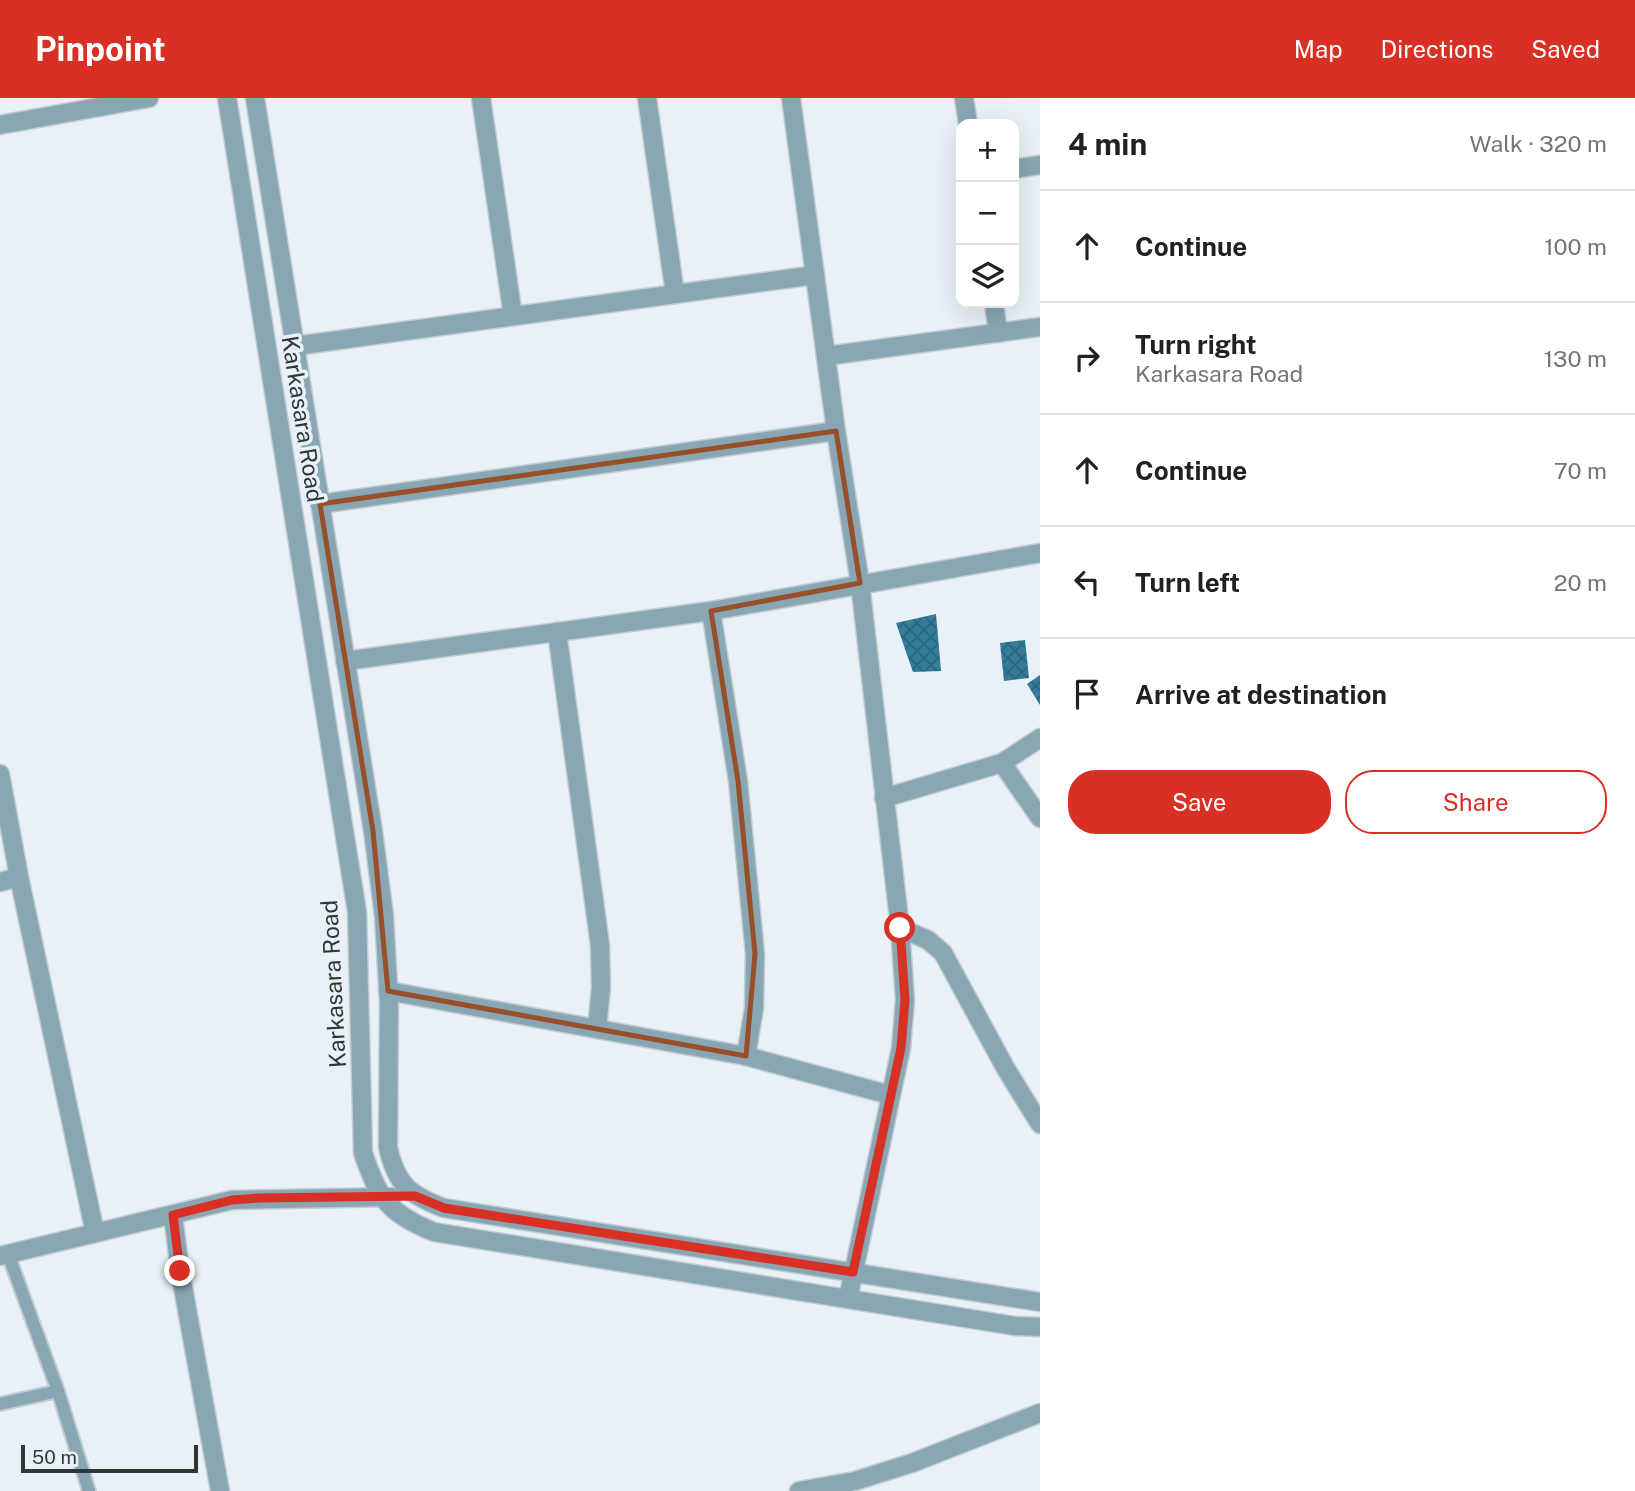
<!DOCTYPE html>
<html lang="en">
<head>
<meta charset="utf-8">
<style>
  :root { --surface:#fff; --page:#f2f2f2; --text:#202124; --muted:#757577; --line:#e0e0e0; --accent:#d93025 }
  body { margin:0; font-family:"Public Sans",sans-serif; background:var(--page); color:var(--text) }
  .controls { position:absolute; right:21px; top:21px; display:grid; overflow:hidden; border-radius:14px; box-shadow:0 7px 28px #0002 }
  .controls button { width:63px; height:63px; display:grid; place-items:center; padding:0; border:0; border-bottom:2px solid var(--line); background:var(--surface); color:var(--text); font:35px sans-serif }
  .scale { position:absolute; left:21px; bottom:18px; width:177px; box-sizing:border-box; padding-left:7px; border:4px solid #323638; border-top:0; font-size:19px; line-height:24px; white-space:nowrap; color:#323638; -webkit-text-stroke:5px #e7f1f6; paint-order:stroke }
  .stop { position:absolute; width:21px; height:21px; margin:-16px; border:5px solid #d93025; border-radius:50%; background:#fff }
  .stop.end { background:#d93025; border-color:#fff; box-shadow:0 2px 7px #0008 }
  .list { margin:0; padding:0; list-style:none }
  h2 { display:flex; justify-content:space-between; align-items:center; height:91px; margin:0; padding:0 28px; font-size:30px }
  h2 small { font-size:23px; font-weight:400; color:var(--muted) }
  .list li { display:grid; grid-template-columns:46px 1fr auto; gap:21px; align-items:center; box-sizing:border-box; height:112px; padding:0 28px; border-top:2px solid var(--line) }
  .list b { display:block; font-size:26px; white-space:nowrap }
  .list p { margin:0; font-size:23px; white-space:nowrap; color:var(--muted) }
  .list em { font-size:23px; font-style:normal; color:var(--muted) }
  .actions { display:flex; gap:14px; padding:21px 28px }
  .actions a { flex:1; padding:16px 0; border:2px solid var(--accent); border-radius:28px; text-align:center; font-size:24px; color:var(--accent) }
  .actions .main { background:var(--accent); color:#fff }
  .icon { flex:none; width:38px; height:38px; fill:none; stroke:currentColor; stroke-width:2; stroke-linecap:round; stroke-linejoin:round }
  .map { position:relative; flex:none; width:1040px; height:1393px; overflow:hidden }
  header { display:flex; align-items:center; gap:42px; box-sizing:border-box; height:98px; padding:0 35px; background:var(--accent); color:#fff }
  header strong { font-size:33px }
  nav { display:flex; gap:38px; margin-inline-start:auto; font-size:24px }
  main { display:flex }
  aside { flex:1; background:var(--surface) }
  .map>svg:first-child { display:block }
</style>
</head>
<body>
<header>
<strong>Pinpoint</strong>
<nav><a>Map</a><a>Directions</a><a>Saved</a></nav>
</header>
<main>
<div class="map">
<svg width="1040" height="1393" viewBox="0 0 1040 1393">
  <defs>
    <pattern id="building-cross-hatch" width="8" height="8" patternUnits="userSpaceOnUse" patternTransform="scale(1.75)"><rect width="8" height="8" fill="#337c9a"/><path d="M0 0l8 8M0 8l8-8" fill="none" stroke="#2c667f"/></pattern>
  </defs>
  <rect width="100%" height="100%" fill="#e7f1f6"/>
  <g fill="url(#building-cross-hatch)">
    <polygon points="936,516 941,573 913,574 896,525"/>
    <polygon points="1025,542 1029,580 1004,583 1000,545"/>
    <polygon points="1040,577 1040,607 1027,586"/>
  </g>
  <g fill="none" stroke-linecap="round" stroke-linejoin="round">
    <defs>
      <g id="lane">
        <polyline points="8,1156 58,1293 89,1393"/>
        <polyline points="0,1306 58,1293"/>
      </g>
      <g id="street">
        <path d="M 227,0 L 357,814 L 363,1055 C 379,1101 388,1115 434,1134 L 1015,1228 L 1040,1229"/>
        <path d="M 255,0 L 373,733 L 384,818 L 389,905 L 388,1049 C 396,1086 409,1097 444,1110 L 1040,1204"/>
        <polyline points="481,0 513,218"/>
        <polyline points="647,0 675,196"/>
        <polyline points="791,0 836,333 860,485 900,830 905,902 901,950 848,1201"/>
        <polyline points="964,0 968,26"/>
        <polyline points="0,27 149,0"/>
        <polyline points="1014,71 1040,67"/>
        <polyline points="994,205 998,235"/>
        <polyline points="295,248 815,177"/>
        <polyline points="826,258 1040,229"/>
        <polyline points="320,406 836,333"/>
        <polyline points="711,513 738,683 755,856 754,910 746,958"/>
        <polyline points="557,534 600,847 601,890 597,931"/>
        <polyline points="345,563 711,513 1040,455"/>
        <polyline points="1002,665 1040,720"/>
        <polyline points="0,676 19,779 95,1135"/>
        <polyline points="884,700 1002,665 1040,640"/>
        <polyline points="0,784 19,779"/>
        <polyline points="900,830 928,842 943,855 1006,971 1040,1026"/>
        <polyline points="388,893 746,958 890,997"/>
        <polyline points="173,1117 180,1173 220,1393"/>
        <polyline points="0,1158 232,1102 392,1099"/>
        <polyline points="799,1393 855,1383 912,1365 1040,1315"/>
      </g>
    </defs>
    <use href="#lane" stroke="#c3ccd0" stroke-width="16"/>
    <use href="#street" stroke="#c3ccd0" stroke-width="21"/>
    <use href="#lane" stroke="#88a6b4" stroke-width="12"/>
    <use href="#street" stroke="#88a6b4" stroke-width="18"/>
  </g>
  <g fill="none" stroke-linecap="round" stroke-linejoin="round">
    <polyline stroke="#d93025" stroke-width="9" points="180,1173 173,1117 232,1102 259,1100 415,1098 444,1110 853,1174 901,950 905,902 900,830"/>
  </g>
  <path fill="none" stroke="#975029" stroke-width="5" stroke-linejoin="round" d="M 836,333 L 860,485 L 711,513 L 738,683 L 755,856 L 746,958 L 388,893 L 373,733 L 320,406 Z"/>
  <g text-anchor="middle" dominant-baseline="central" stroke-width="7" stroke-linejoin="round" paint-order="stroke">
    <g font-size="23" fill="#323638" stroke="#e7f1f6">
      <text transform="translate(303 321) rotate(81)">Karkasara Road</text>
      <text transform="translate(333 886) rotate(-93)">Karkasara Road</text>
    </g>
  </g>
</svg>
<div class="controls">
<button>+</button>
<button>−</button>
<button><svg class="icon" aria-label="layers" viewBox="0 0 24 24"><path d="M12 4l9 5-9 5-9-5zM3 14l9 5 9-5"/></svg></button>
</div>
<div class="scale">50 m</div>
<div class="stop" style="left:900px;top:830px"></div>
<div class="stop end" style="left:180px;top:1173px"></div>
</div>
<aside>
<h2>4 min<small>Walk · 320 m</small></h2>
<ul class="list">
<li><svg class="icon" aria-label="ahead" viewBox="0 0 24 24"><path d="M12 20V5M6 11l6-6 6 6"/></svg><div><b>Continue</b></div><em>100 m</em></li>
<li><svg class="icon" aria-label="right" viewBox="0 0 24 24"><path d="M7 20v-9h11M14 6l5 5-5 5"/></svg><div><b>Turn right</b><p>Karkasara Road</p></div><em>130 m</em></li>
<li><svg class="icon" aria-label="ahead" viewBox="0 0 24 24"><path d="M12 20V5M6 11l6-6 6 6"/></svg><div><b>Continue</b></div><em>70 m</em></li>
<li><svg class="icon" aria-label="left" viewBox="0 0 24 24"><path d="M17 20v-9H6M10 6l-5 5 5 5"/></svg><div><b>Turn left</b></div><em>20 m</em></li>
<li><svg class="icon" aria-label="arrive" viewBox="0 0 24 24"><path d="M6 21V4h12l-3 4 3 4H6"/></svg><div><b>Arrive at destination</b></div></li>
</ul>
<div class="actions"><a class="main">Save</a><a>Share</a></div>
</aside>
</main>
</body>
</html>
